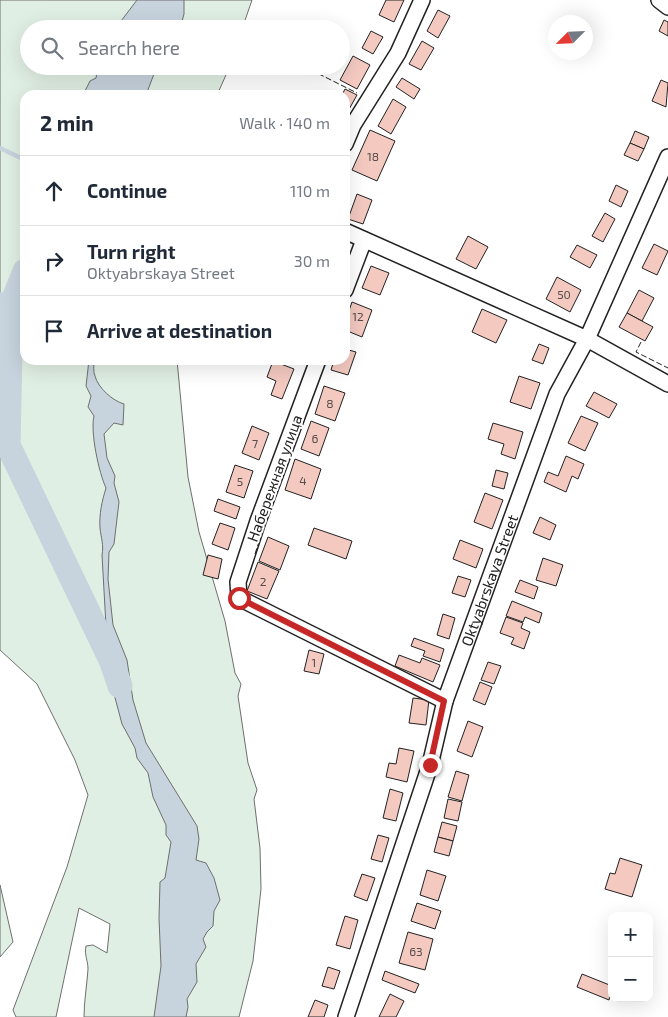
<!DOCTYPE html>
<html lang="en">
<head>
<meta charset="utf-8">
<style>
  :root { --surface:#fff; --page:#f2f2f3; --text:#1f2937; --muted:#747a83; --line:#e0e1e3 }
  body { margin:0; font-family:"Exo 2",sans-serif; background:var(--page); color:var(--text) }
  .controls { position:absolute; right:15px; bottom:15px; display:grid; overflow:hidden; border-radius:10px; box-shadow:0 5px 20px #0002 }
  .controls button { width:45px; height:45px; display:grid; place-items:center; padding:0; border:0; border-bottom:1px solid var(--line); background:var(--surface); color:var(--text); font:25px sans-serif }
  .compass { position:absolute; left:548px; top:15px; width:45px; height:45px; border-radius:50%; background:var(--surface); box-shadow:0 5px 20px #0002; rotate:246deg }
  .stop { position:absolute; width:15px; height:15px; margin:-11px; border:4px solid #c62828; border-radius:50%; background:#fff }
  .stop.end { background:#c62828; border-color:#fff; box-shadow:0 1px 5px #0008 }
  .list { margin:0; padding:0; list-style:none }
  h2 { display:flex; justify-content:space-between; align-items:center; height:65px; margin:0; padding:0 20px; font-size:21px }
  h2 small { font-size:16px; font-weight:400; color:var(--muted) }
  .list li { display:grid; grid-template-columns:32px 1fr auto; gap:15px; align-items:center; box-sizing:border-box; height:70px; padding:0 20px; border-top:1px solid var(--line) }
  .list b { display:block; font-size:19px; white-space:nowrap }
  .list p { margin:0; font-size:16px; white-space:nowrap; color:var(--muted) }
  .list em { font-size:16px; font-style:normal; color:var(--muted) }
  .icon { flex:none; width:28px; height:28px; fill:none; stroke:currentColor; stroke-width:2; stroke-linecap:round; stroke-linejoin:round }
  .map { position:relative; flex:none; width:668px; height:1017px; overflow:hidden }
  .search { position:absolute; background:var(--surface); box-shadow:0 5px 20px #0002; left:20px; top:20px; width:330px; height:55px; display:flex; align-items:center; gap:12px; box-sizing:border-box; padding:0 18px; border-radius:28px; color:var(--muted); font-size:19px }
  .panel { position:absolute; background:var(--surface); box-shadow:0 5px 20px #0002; left:20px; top:90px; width:330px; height:275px; border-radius:15px }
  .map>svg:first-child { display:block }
</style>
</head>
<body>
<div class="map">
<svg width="668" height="1017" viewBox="0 0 668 1017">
  <rect width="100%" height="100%" fill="#fff"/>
  <g fill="#e0efe3" stroke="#6f6f6f">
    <path d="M 0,0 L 252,0 L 242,29 L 29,29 L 29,66 L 230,66 L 217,95 L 25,95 L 25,360 L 177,360 L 188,477 L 199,532 L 225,621 L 235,673 L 241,684 L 238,696 L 248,763 L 257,790 L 254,799 L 260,848 L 261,889 L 253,961 L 239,1017 L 84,1017 C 84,1001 87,985 88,969 C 88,960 84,955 86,946 L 93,945 L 107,953 L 110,924 L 79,908 L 56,1017 L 16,1017 L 13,1010 L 67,867 L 88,795 L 75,760 L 37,684 L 0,650 Z"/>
    <polygon points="0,885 13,942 0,957"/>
  </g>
  <g fill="#c7d3dd" stroke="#6f6f6f">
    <polygon points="137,0 184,0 184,14 180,29 115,29"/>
    <polygon points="98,66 157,66 146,95 83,95 90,81 96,78"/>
    <path d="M 89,360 L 94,360 C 94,365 93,372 95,376 C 98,388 113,401 124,404 L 123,425 L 114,423 L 104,434 L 107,458 L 115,476 L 114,483 L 119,502 L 114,544 L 109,552 L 108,579 L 113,625 L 127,660 L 133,700 L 146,743 L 197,826 L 199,839 L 196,860 L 206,863 L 214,878 L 220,900 L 214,911 L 213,926 L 207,932 L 203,939 L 206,947 L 196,964 L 197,982 L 187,999 L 188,1007 L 186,1017 L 154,1017 L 161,966 L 159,918 L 160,882 L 165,878 L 171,842 L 166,835 L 166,825 L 153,797 L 148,773 L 137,758 L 135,748 L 122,724 L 105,660 L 111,647 L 106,626 L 102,555 C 104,545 101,538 100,528 C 99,514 102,501 106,488 C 99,473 90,432 94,416 L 88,407 L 91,396 L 86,386 Z"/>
  </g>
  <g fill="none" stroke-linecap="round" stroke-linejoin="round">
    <polyline stroke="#c7d3dd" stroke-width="4.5" points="0,148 25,160"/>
    <g stroke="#c7d3dd" stroke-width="25">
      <polyline points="0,305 11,306 25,271"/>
      <polyline points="11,306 8,445 111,660 120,686"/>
    </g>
  </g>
  <g fill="#f3c9c0" stroke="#222">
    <polygon points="386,0 404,0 394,22 379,15"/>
    <polygon points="438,10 450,16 438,38 427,31"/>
    <polygon points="664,20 668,22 668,36 659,31"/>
    <polygon points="371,31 383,37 373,54 362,48"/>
    <polygon points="422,41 434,48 421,70 409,64"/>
    <polygon points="353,56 370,65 357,89 340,80"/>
    <polygon points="402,78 420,89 414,99 396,87"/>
    <polygon points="661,80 668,83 666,107 652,101"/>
    <polygon points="345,89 357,95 347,113 345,111 345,95 342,95"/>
    <polygon points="393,99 406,107 391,134 378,126"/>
    <polygon points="370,130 395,141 377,181 352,170"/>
    <polygon points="635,131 649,137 644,149 630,143"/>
    <polygon points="630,143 644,149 638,161 624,155"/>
    <polygon points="616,185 628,191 621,207 609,201"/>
    <polygon points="357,194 372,200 363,224 348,219"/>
    <polygon points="605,213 615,219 603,242 592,236"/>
    <polygon points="468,236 488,247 476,269 456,259"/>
    <polygon points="654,244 668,251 657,275 642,268"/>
    <polygon points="577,245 597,255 590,268 570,257"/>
    <polygon points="371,266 389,273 380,295 362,288"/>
    <polygon points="557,277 581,290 570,312 546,299"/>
    <polygon points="639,290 654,298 642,321 627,313"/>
    <polygon points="352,302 372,310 362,337 345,330 345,322"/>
    <polygon points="482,309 507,320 496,343 472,332"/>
    <polygon points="627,313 653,327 645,341 619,327"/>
    <polygon points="539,344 549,348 543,364 532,360"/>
    <polygon points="345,349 356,352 348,375 331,370 334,360 345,360"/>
    <polygon points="273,361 294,369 282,399 271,395 276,381 267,377"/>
    <polygon points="519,376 540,383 531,409 510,402"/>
    <polygon points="324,386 345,393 335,421 315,414"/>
    <polygon points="594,392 617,404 609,418 586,406"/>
    <polygon points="581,416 598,423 585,451 568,443"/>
    <polygon points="311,421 329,428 319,456 301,449"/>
    <polygon points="493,423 523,432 515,459 501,454 504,444 488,439"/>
    <polygon points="252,426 269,433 259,460 242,453"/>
    <polygon points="566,456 584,464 578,479 572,476 566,492 544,482 548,472 558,476"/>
    <polygon points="295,459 321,469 311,499 285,490"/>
    <polygon points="235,465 253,471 244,498 226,492"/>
    <polygon points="496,470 508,473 504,489 492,486"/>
    <polygon points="485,493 503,500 492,529 474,522"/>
    <polygon points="218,499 240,507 236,519 214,511"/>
    <polygon points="540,517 556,525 550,540 533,533"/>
    <polygon points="220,523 235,528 228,550 212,544"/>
    <polygon points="314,528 352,541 346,559 308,545"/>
    <polygon points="268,537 289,546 280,570 259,561"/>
    <polygon points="460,540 483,549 476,568 453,559"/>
    <polygon points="208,555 222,559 218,579 203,575"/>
    <polygon points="543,558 563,565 556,586 536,580"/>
    <polygon points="258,562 279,571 267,599 247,591"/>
    <polygon points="458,576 471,580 465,597 452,593"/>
    <polygon points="520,580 538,587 534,599 515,592"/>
    <polygon points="512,601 542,613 539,623 525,617 523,622 506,616"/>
    <polygon points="443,614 455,618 449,639 437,635"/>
    <polygon points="506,617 523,623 521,628 530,632 524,649 511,644 514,638 500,633"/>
    <polygon points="414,638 444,649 440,662 423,656 425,651 411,646"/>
    <polygon points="309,650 324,654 319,674 304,671"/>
    <polygon points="399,655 420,663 422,658 440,665 433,682 395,666"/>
    <polygon points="488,662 501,666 494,684 481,680"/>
    <polygon points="480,682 492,687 485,705 473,700"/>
    <polygon points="413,698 429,700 426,725 409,723"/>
    <polygon points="468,721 483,727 472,757 457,751"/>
    <polygon points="399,748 414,751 407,782 386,777 389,763 396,764"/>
    <polygon points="456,771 469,775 462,801 448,797"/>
    <polygon points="390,789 403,793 396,821 383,818"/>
    <polygon points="448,799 462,802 458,821 444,818"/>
    <polygon points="442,822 457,826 453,841 438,837"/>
    <polygon points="378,835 389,838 382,862 371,859"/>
    <polygon points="438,837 453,841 449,856 434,852"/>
    <polygon points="620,858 642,865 632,897 605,889 610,873 615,874"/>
    <polygon points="427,870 446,876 438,901 420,895"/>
    <polygon points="362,874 375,878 367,901 354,896"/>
    <polygon points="417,903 441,911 435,929 411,921"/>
    <polygon points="345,916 358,920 350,949 336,945"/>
    <polygon points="408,932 433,939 425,970 399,963"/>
    <polygon points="328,967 340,971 334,989 322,986"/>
    <polygon points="385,971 419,984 415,993 382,980"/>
    <polygon points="582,974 612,986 609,1000 577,987"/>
    <polygon points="390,994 404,1001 396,1017 379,1017"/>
    <polygon points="315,1000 328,1005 324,1017 308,1017"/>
  </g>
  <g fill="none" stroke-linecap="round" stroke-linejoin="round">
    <defs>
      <g id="minor">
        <polyline points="659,0 668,7"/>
        <polyline points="345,144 353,125 398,53 422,0"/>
        <polyline points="345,231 587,339 668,384"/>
        <polyline points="345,290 364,240"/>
        <polyline points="318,360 258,521 238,582 239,598 445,701"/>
        <path id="s1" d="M 346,1017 L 430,765 L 445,701 L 557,394 L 587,339 L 668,157"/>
      </g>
    </defs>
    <use href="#minor" stroke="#222" stroke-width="18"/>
    <use href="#minor" stroke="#fff" stroke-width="15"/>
    <g stroke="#222" stroke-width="1" stroke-dasharray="6 2.5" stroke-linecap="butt">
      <polyline points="303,66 357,93"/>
      <polyline points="641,342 636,352 668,368"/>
      <polyline points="255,554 264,526"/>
    </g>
  </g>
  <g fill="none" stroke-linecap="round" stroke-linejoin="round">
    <polyline stroke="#c62828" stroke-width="6" points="239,598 444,701 430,765"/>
  </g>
  <g text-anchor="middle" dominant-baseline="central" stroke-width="4" stroke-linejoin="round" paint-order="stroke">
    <g font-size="12" fill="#564c4a">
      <text x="373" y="156">18</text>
      <text x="564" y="294">50</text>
      <text x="358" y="316">12</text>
      <text x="330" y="403">8</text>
      <text x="315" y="438">6</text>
      <text x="255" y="443">7</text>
      <text x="303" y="480">4</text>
      <text x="240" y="481">5</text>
      <text x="263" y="581">2</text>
      <text x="314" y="662">1</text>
      <text x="416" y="951">63</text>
    </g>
    <g font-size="15" fill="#222" stroke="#fff">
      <text transform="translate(274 478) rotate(-70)">Набережная улица</text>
      <text stroke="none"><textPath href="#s1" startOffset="460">Oktyabrskaya Street</textPath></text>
    </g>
  </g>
</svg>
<div class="controls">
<button>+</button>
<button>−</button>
</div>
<svg class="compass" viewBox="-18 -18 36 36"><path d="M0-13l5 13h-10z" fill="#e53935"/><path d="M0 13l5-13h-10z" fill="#747a83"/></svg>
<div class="stop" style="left:239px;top:598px"></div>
<div class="stop end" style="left:430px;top:765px"></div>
<div class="search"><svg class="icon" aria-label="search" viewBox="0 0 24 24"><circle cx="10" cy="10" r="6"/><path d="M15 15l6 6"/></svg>Search here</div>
<section class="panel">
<h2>2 min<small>Walk · 140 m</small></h2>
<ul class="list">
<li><svg class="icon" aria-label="ahead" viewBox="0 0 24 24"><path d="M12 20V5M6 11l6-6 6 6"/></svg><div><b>Continue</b></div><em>110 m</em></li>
<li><svg class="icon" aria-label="right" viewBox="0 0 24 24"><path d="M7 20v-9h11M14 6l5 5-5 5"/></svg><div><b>Turn right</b><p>Oktyabrskaya Street</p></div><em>30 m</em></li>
<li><svg class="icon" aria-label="arrive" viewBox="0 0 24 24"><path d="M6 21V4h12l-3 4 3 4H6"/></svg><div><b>Arrive at destination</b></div></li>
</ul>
</section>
</div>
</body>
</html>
